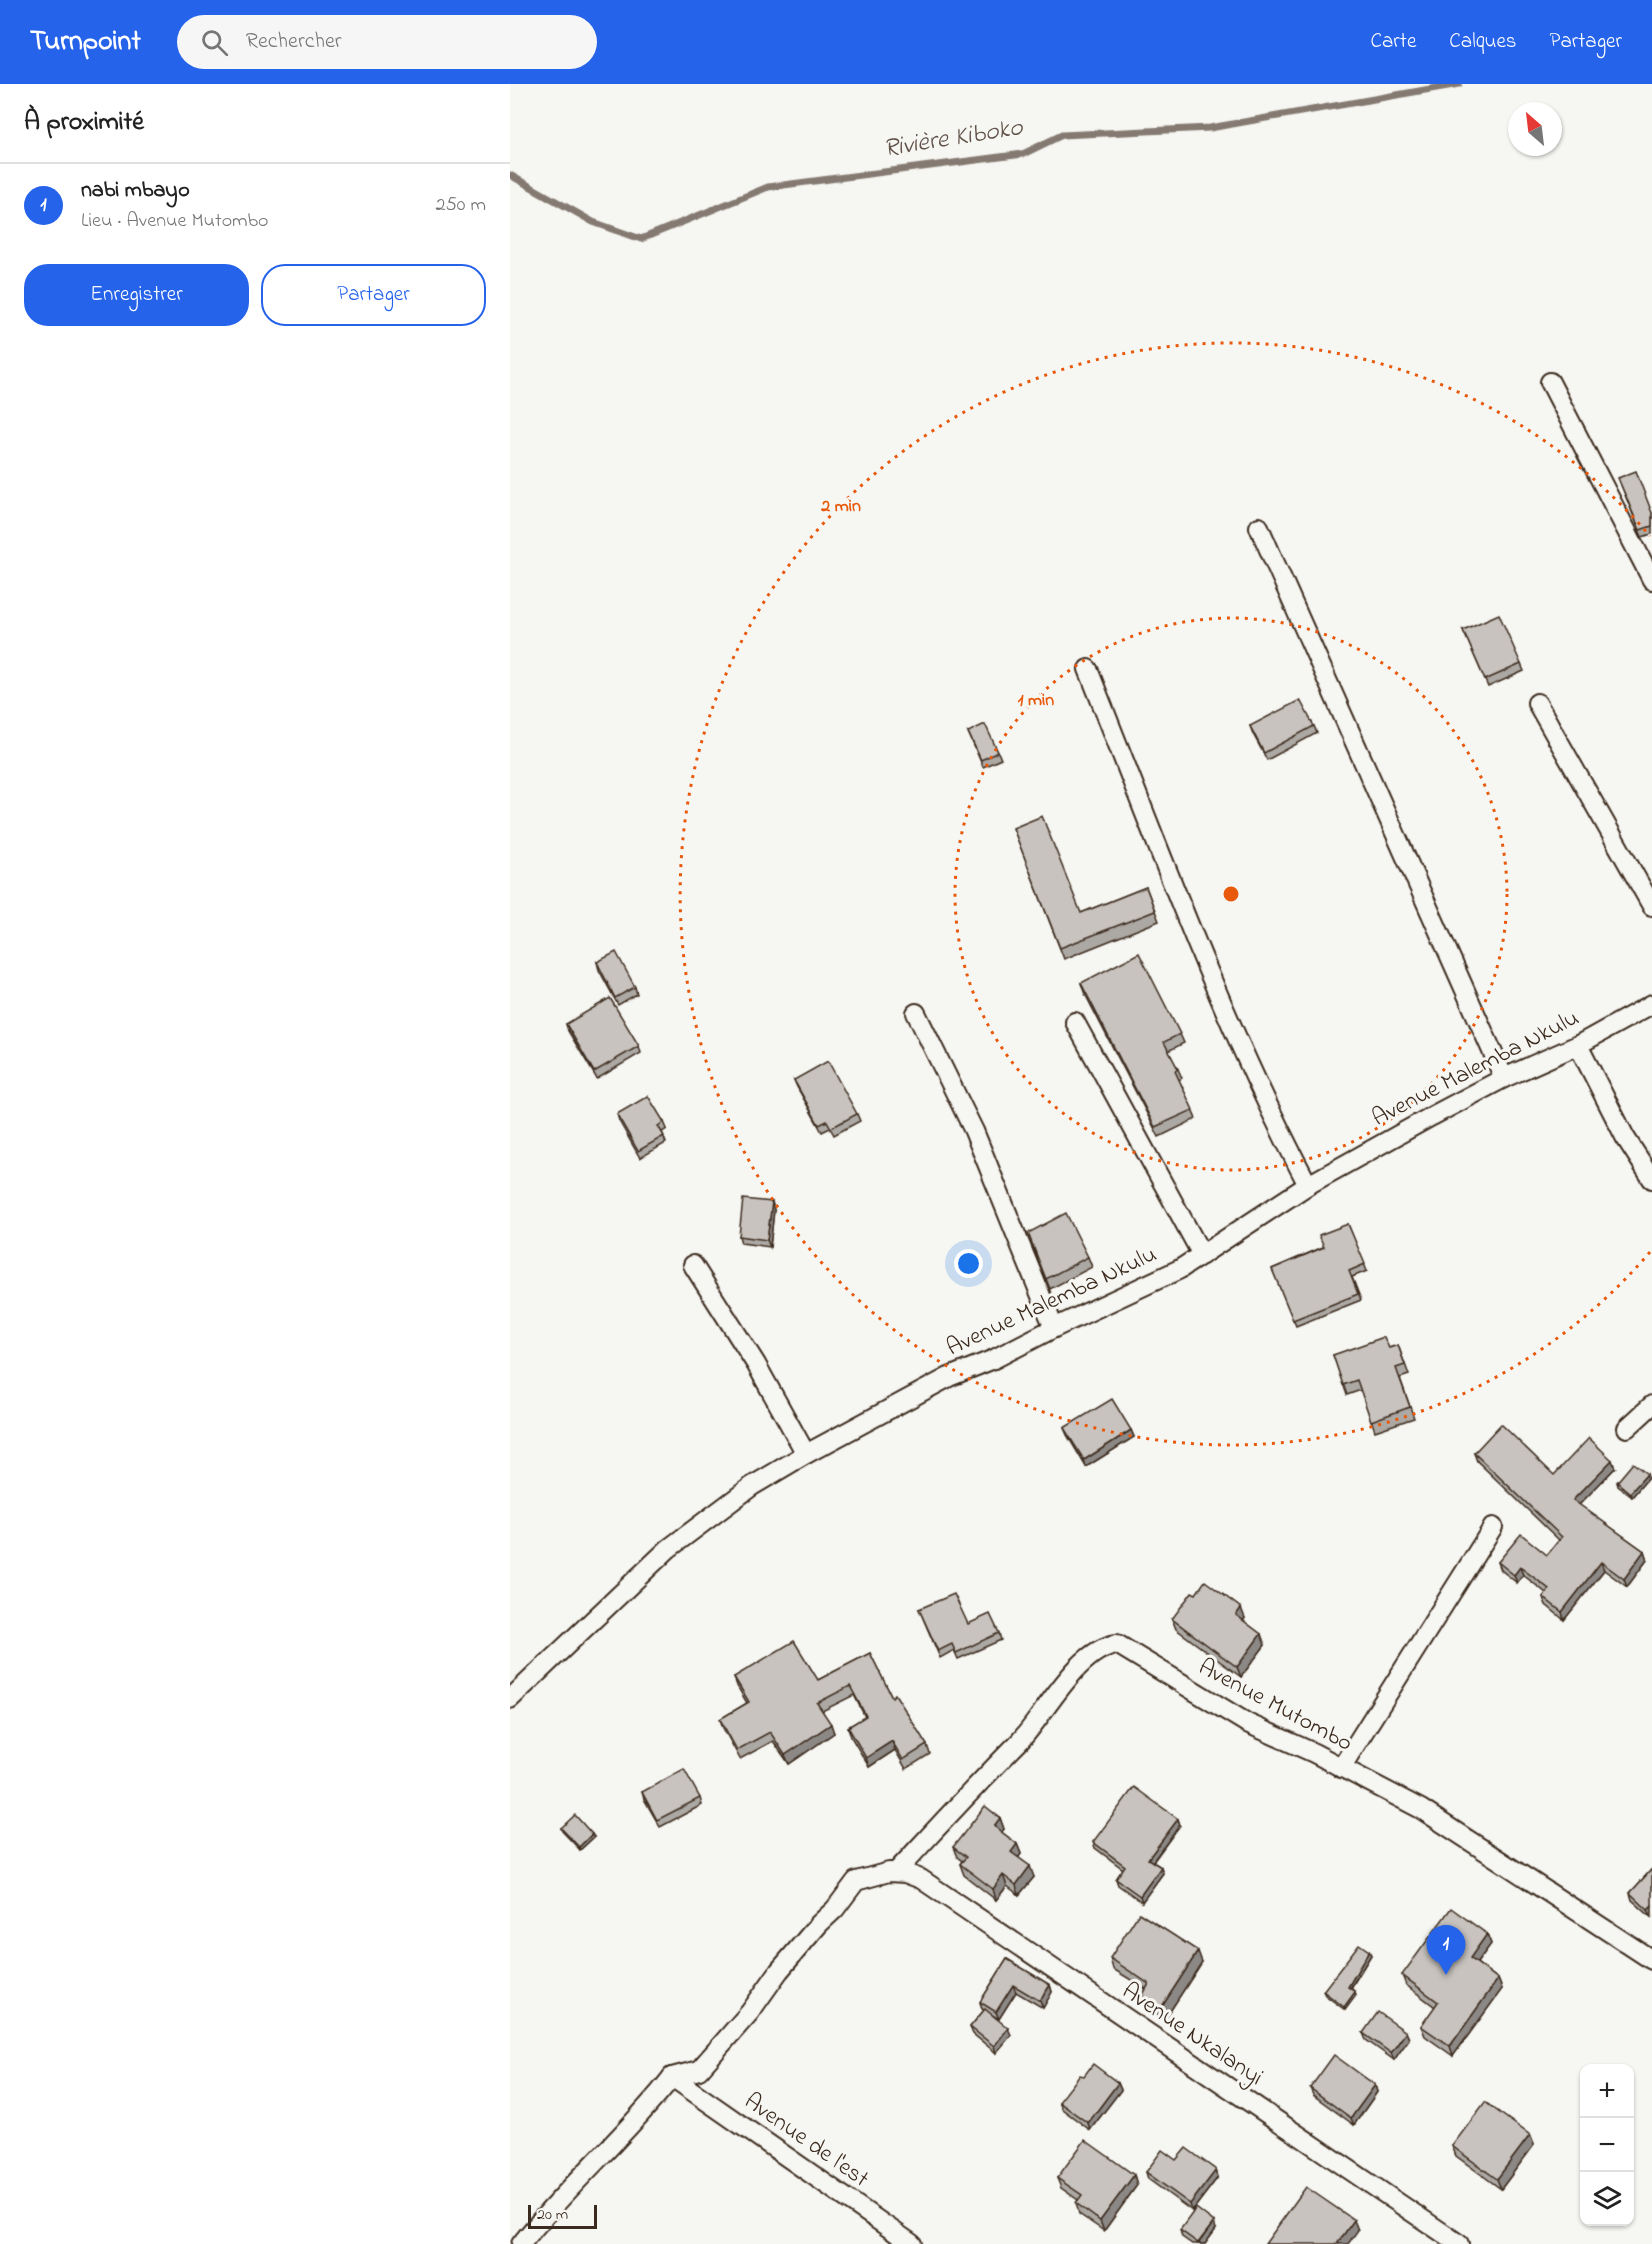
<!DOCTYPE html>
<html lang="fr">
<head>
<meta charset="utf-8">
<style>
  :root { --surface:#fff; --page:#f6f6f6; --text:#222; --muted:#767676; --line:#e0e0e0; --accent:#2563eb }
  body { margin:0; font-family:"Indie Flower",sans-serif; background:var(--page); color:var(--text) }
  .controls { position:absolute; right:18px; bottom:18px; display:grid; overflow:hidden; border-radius:12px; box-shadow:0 2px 4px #0004 }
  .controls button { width:54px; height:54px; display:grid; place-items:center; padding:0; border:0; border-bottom:2px solid var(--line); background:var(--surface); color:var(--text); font:30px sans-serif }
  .compass { position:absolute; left:998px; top:18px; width:54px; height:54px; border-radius:50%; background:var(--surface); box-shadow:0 2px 4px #0004; rotate:332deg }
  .scale { position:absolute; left:18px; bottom:15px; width:69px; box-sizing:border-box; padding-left:6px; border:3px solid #3b2a1e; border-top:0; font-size:16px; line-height:21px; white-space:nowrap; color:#3b2a1e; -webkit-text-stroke:4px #f6f6f2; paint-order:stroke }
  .you { position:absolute; left:459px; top:1180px; width:21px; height:21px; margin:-15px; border:4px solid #fff; border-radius:50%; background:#1a73e8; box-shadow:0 0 0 9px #1a73e833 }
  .badge { display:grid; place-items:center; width:39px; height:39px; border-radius:50%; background:var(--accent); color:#fff; font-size:20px; font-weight:700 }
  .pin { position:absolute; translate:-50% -50px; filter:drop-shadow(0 2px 3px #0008) }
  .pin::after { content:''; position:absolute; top:32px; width:21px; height:18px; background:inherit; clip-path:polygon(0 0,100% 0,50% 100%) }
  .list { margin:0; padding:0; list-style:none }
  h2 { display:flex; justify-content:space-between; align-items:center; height:78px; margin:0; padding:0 24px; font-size:26px }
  h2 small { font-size:20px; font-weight:400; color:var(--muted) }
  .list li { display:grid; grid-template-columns:39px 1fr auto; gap:18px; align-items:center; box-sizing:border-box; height:84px; padding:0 24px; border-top:2px solid var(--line) }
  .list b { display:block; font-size:22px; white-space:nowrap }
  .list p { margin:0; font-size:20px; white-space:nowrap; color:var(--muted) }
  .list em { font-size:20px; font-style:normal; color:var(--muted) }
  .actions { display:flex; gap:12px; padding:18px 24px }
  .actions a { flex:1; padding:14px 0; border:2px solid var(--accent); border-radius:24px; text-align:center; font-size:21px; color:var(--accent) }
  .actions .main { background:var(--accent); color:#fff }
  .icon { flex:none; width:33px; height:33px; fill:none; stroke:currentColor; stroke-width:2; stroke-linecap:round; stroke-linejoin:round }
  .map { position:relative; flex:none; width:1142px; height:2160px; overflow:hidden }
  header { display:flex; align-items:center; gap:36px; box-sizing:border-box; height:84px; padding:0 30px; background:var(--accent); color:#fff }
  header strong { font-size:28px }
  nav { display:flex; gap:33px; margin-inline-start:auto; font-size:21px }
  .search { width:420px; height:54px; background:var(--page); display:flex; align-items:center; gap:15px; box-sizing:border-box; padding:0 21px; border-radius:33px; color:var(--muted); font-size:22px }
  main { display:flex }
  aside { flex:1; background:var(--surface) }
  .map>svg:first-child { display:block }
</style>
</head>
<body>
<header>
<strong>Turnpoint</strong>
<div class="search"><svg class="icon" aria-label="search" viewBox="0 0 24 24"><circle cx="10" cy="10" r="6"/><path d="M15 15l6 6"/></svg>Rechercher</div>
<nav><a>Carte</a><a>Calques</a><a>Partager</a></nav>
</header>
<main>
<aside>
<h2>À proximité<small></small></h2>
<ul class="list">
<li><span class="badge">1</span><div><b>nabi mbayo</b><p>Lieu · Avenue Mutombo</p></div><em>250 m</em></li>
</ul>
<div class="actions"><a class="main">Enregistrer</a><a>Partager</a></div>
</aside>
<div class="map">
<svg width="1142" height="2160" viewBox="0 0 1142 2160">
  <rect width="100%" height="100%" fill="#f6f6f2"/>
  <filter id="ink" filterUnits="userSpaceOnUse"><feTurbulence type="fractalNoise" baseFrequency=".0167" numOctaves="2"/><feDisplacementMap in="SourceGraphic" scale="12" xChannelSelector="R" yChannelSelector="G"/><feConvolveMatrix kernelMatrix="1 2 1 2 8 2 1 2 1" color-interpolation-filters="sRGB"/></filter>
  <g filter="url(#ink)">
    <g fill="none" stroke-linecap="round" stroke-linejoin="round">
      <polyline stroke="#857a71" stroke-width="7" points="0,91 83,138 131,155 258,103 513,70 552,51 700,44 949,0"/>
      <defs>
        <g id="minor">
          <polyline points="1040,298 1142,496"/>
          <polyline points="749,443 994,994"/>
          <path d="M 578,585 C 647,758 711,936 798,1101"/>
          <polyline points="1027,619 1142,822"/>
          <polyline points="406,929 464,1047 544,1244"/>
          <polyline points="565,938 692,1171"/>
          <polyline points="1068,961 1115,1053 1142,1095"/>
          <polyline points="183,1181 246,1280 296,1370"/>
          <polyline points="1117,1344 1142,1321"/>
          <polyline points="0,1615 158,1465 242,1402 296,1370 439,1293 484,1275 544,1244 670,1185 798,1101 922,1032 994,994 1068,961 1142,920"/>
          <polyline points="831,1684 983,1443"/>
          <path d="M 386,1788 C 427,1744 467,1700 509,1658 C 535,1631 567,1565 607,1560 L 737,1639 L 804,1669 L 911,1725 L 1142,1876"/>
          <polyline points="162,1993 189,1986 240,1928 269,1887 309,1840 325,1825 346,1797 379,1788 395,1789 411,1795 949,2160"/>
          <polyline points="162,1993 402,2160"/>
          <path d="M 11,2160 C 58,2101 115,2053 162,1993"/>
        </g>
      </defs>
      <use href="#minor" stroke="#3b2a1e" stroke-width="22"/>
      <use href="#minor" stroke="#f6f6f2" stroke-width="18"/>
    </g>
    <g fill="#aca8a3" stroke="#3b2a1e" stroke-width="1.5">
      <polygon points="1111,401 1142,429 1142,450 1132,453"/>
      <polygon points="953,546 1011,580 1014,587 978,603"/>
      <polygon points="740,642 804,642 807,649 757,676 743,650"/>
      <polygon points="458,648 488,668 491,675 473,683"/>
      <polygon points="503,744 571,829 636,803 649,837 554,875"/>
      <polygon points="87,878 125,903 127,910 108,921 89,886"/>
      <polygon points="571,899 670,950 674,959 658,967 668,985 672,994 669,996 686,1035 649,1053 574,908"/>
      <polygon points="56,940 129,962 131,969 87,995 58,947"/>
      <polygon points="284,996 347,1030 350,1037 324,1051 320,1044 312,1048 287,1003"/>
      <polygon points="107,1030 154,1038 157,1045 152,1048 156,1059 130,1074 109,1037"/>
      <polygon points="262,1118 264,1126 260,1163 231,1159 229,1152"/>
      <polygon points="838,1140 857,1187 842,1193 851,1216 786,1242 762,1185 813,1163"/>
      <polygon points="522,1160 578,1173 582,1183 540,1205"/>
      <polygon points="888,1261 899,1291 890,1294 904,1334 865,1347 851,1306 837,1311 823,1271 879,1264"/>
      <polygon points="554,1344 621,1346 624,1353 576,1383 557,1351"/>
      <polygon points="964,1369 1044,1391 1105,1384 1069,1421 1134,1467 1137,1476 1117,1503 1094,1486 1054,1536 1036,1521 1033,1513 1036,1509 1013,1491 1007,1499 991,1486 988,1478 1037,1471 1049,1456 967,1377"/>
      <polygon points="1137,1390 1138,1394 1122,1413 1108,1402 1107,1398"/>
      <polygon points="686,1510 735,1534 733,1537 755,1561 731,1593 666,1545 662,1535"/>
      <polygon points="409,1525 489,1549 491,1556 448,1575 444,1566 430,1574"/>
      <polygon points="360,1569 382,1613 417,1661 420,1670 396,1685 385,1666 359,1683 341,1653 338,1643 355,1633 344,1611 312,1627 324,1649 279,1680 263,1657 230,1675 213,1644 210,1635 237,1619 227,1602 224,1593 308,1596"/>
      <polygon points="132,1708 190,1714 192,1721 150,1743 134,1715"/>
      <polygon points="490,1734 494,1745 491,1748 507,1760 511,1770 508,1774 524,1793 509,1811 497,1802 486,1816 454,1791 450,1780 452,1777 447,1773 443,1763"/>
      <polygon points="668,1735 670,1741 643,1778 651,1783 653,1789 632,1818 608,1801 606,1795 613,1785 585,1764 583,1758"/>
      <polygon points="51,1744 84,1753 70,1766 52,1747"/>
      <polygon points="1142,1785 1141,1833 1122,1816 1120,1809"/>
      <polygon points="977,1850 981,1860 967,1879 988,1895 992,1905 943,1972 915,1952 911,1942 925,1923 896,1901 892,1891"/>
      <polygon points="859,1867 861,1871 841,1904 845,1908 846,1911 835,1926 815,1911 813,1907"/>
      <polygon points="600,1874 692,1878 655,1935 635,1922 632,1912 636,1905 603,1885"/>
      <polygon points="497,1875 540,1901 542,1908 533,1924 506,1908 489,1935 482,1931 501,1951 486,1969 463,1950 460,1943 474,1926 472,1925 470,1918"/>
      <polygon points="896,1948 899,1955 884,1976 856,1956 853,1949"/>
      <polygon points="608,1999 611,2006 580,2046 552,2025 549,2018"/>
      <polygon points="865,2001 867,2008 844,2041 803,2011 800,2004"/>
      <polygon points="1020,2051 1024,2061 991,2105 946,2072 942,2062"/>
      <polygon points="666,2076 706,2086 708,2093 682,2127 638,2095 636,2088"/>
      <polygon points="624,2091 627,2101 594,2147 569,2130 566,2119 568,2116 551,2104 547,2094"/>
      <polygon points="706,2145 695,2160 682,2160 672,2153 670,2146"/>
    </g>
    <g fill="#8c8885" stroke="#3b2a1e" stroke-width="1.5">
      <polygon points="262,1118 264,1126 260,1163 257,1156"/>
      <polygon points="621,1346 624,1353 576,1383 574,1376"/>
      <polygon points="1102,1376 1105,1384 1066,1424 1063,1416"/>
      <polygon points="1137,1390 1138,1394 1122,1413 1120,1409"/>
      <polygon points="1134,1467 1137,1476 1117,1503 1114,1495"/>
      <polygon points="1091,1478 1094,1486 1054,1536 1052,1528"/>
      <polygon points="1010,1483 1013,1491 1007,1499 1004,1491"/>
      <polygon points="731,1524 735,1534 729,1542 726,1531"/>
      <polygon points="751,1550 755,1561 731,1593 727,1583"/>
      <polygon points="321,1640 324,1649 279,1680 275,1671"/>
      <polygon points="382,1657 385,1666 359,1683 356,1674"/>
      <polygon points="490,1734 494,1745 488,1753 484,1742"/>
      <polygon points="668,1735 670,1741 640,1781 638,1775"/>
      <polygon points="82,1750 84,1753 70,1766 69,1763"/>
      <polygon points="507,1760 511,1770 505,1778 501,1768"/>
      <polygon points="520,1782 524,1793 509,1811 506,1801"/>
      <polygon points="651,1783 653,1789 632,1818 630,1812"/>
      <polygon points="493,1791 497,1802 486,1816 483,1805"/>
      <polygon points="1142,1822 1142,1832 1141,1833 1138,1826"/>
      <polygon points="977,1850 981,1860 963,1884 960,1874"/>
      <polygon points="688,1867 692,1878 655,1935 651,1924"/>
      <polygon points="859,1867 861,1871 839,1906 838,1903"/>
      <polygon points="988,1895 992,1905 943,1972 940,1962"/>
      <polygon points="503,1901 506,1908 489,1935 486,1928"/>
      <polygon points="540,1901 542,1908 533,1924 530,1917"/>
      <polygon points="845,1908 846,1911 835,1926 834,1923"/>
      <polygon points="498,1944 501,1951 486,1969 484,1962"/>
      <polygon points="896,1948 899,1955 884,1976 881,1969"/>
      <polygon points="608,1999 611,2006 580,2046 578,2039"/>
      <polygon points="865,2001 867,2008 844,2041 841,2034"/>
      <polygon points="1020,2051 1024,2061 991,2105 987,2095"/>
      <polygon points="706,2086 708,2093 682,2127 680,2120"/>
      <polygon points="624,2091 627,2101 594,2147 590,2137"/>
      <polygon points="844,2136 848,2146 838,2160 827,2160"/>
      <polygon points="704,2138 706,2145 695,2160 688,2160"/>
    </g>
    <g fill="#c8c3be" stroke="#3b2a1e" stroke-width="1.5">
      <polygon points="1126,387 1142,429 1142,442 1130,446 1108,394"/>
      <polygon points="989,530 1011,580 975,596 953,546"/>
      <polygon points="790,616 804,642 754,669 740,642"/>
      <polygon points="475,640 488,668 471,676 458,648"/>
      <polygon points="532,732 571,829 636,803 645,827 550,864 503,744"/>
      <polygon points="106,868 125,903 105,914 87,878"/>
      <polygon points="629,869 670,950 654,958 668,985 665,987 683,1026 645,1043 571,899"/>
      <polygon points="100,914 129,962 84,988 56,940"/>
      <polygon points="318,977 347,1030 321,1044 317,1037 309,1041 284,996"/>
      <polygon points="138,1012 154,1038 148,1042 154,1052 128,1067 107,1030"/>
      <polygon points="233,1115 262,1118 257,1156 229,1152"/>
      <polygon points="556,1129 578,1173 536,1195 518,1149"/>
      <polygon points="838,1140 855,1180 839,1187 848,1210 783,1236 762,1185 814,1163 809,1151"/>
      <polygon points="874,1253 879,1264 888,1261 895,1281 886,1284 900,1323 861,1337 847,1296 833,1301 823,1271"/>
      <polygon points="602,1315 621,1346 574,1376 554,1344"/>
      <polygon points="991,1340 1044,1391 1079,1354 1102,1376 1063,1416 1134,1467 1114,1495 1091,1478 1052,1528 1033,1513 1039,1505 1010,1483 1004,1491 988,1478 1011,1450 1037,1471 1052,1453 964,1369"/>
      <polygon points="1123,1379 1137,1390 1120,1409 1107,1398"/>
      <polygon points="695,1497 731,1524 726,1531 751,1550 727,1583 662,1535 682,1508 686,1510"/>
      <polygon points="444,1510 458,1540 480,1530 489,1549 446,1569 442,1560 428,1567 409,1525"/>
      <polygon points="284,1557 308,1596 360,1569 382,1613 385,1610 417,1661 393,1676 382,1657 356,1674 338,1643 356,1632 340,1602 307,1619 321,1640 275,1671 260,1648 227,1666 210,1635 239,1618 224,1593"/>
      <polygon points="174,1685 190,1714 147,1736 132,1708"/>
      <polygon points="624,1703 668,1735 638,1775 651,1783 630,1812 606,1795 615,1782 583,1758"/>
      <polygon points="475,1722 490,1734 484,1742 507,1760 501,1768 520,1782 506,1801 493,1791 483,1805 450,1780 456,1773 443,1763"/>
      <polygon points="65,1731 82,1750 69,1763 51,1744"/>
      <polygon points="1142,1785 1142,1822 1138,1826 1120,1809"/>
      <polygon points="941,1824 977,1850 960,1874 988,1895 940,1962 911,1942 928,1918 892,1891"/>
      <polygon points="629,1829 688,1867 651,1924 632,1912 639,1900 600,1874"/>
      <polygon points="849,1860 859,1867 838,1903 845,1908 834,1923 813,1907"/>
      <polygon points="497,1875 540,1901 530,1917 503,1901 486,1928 470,1918"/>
      <polygon points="475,1925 498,1944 484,1962 460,1943"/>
      <polygon points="868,1928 896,1948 881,1969 853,1949"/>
      <polygon points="824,1971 865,2001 841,2034 800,2004"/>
      <polygon points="583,1980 608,1999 578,2039 549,2018 570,1991 574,1992"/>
      <polygon points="975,2018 1020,2051 987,2095 942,2062"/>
      <polygon points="575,2056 624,2091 590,2137 566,2119 572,2111 547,2094"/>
      <polygon points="676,2064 706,2086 680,2120 636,2088 652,2066 666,2076"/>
      <polygon points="796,2103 844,2136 827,2160 755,2160"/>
      <polygon points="686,2124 704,2138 688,2159 670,2146"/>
    </g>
  </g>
  <g fill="none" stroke="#e8590c" stroke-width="3" stroke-dasharray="3 6">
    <circle cx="721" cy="810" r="276"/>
    <path d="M1140 1168A551 551 0 1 1 1140 452"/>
  </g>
  <g text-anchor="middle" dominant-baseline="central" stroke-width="6" stroke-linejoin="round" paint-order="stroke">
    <g font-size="24" fill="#3b2a1e" stroke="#f6f6f2">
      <text transform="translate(966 985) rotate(-27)">Avenue Malemba Nkulu</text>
      <text transform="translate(542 1218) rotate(-25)">Avenue Malemba Nkulu</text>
      <text transform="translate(765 1622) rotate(28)">Avenue Mutombo</text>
      <text transform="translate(682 1951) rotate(34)">Avenue Nkalanyi</text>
      <text transform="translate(296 2057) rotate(35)">Avenue de l'est</text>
    </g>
    <g font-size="26" font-style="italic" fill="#605248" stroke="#f6f6f2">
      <text transform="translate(443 55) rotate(-9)">Rivière Kiboko</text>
    </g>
  </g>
  <circle cx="721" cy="810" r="9" fill="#e8590c" stroke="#f6f6f2" stroke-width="3"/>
  <g font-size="18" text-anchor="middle" font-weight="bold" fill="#e8590c" stroke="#f6f6f2" stroke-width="6" stroke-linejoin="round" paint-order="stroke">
    <text x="331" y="427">2 min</text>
    <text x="526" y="621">1 min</text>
  </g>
</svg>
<div class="controls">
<button>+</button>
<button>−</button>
<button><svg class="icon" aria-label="layers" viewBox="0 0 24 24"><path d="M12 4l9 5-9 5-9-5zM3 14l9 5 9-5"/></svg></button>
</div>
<svg class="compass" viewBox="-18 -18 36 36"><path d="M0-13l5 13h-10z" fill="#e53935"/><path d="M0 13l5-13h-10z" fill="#767676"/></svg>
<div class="scale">20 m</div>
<div class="you"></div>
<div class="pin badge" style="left:936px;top:1891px">1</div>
</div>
</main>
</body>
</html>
